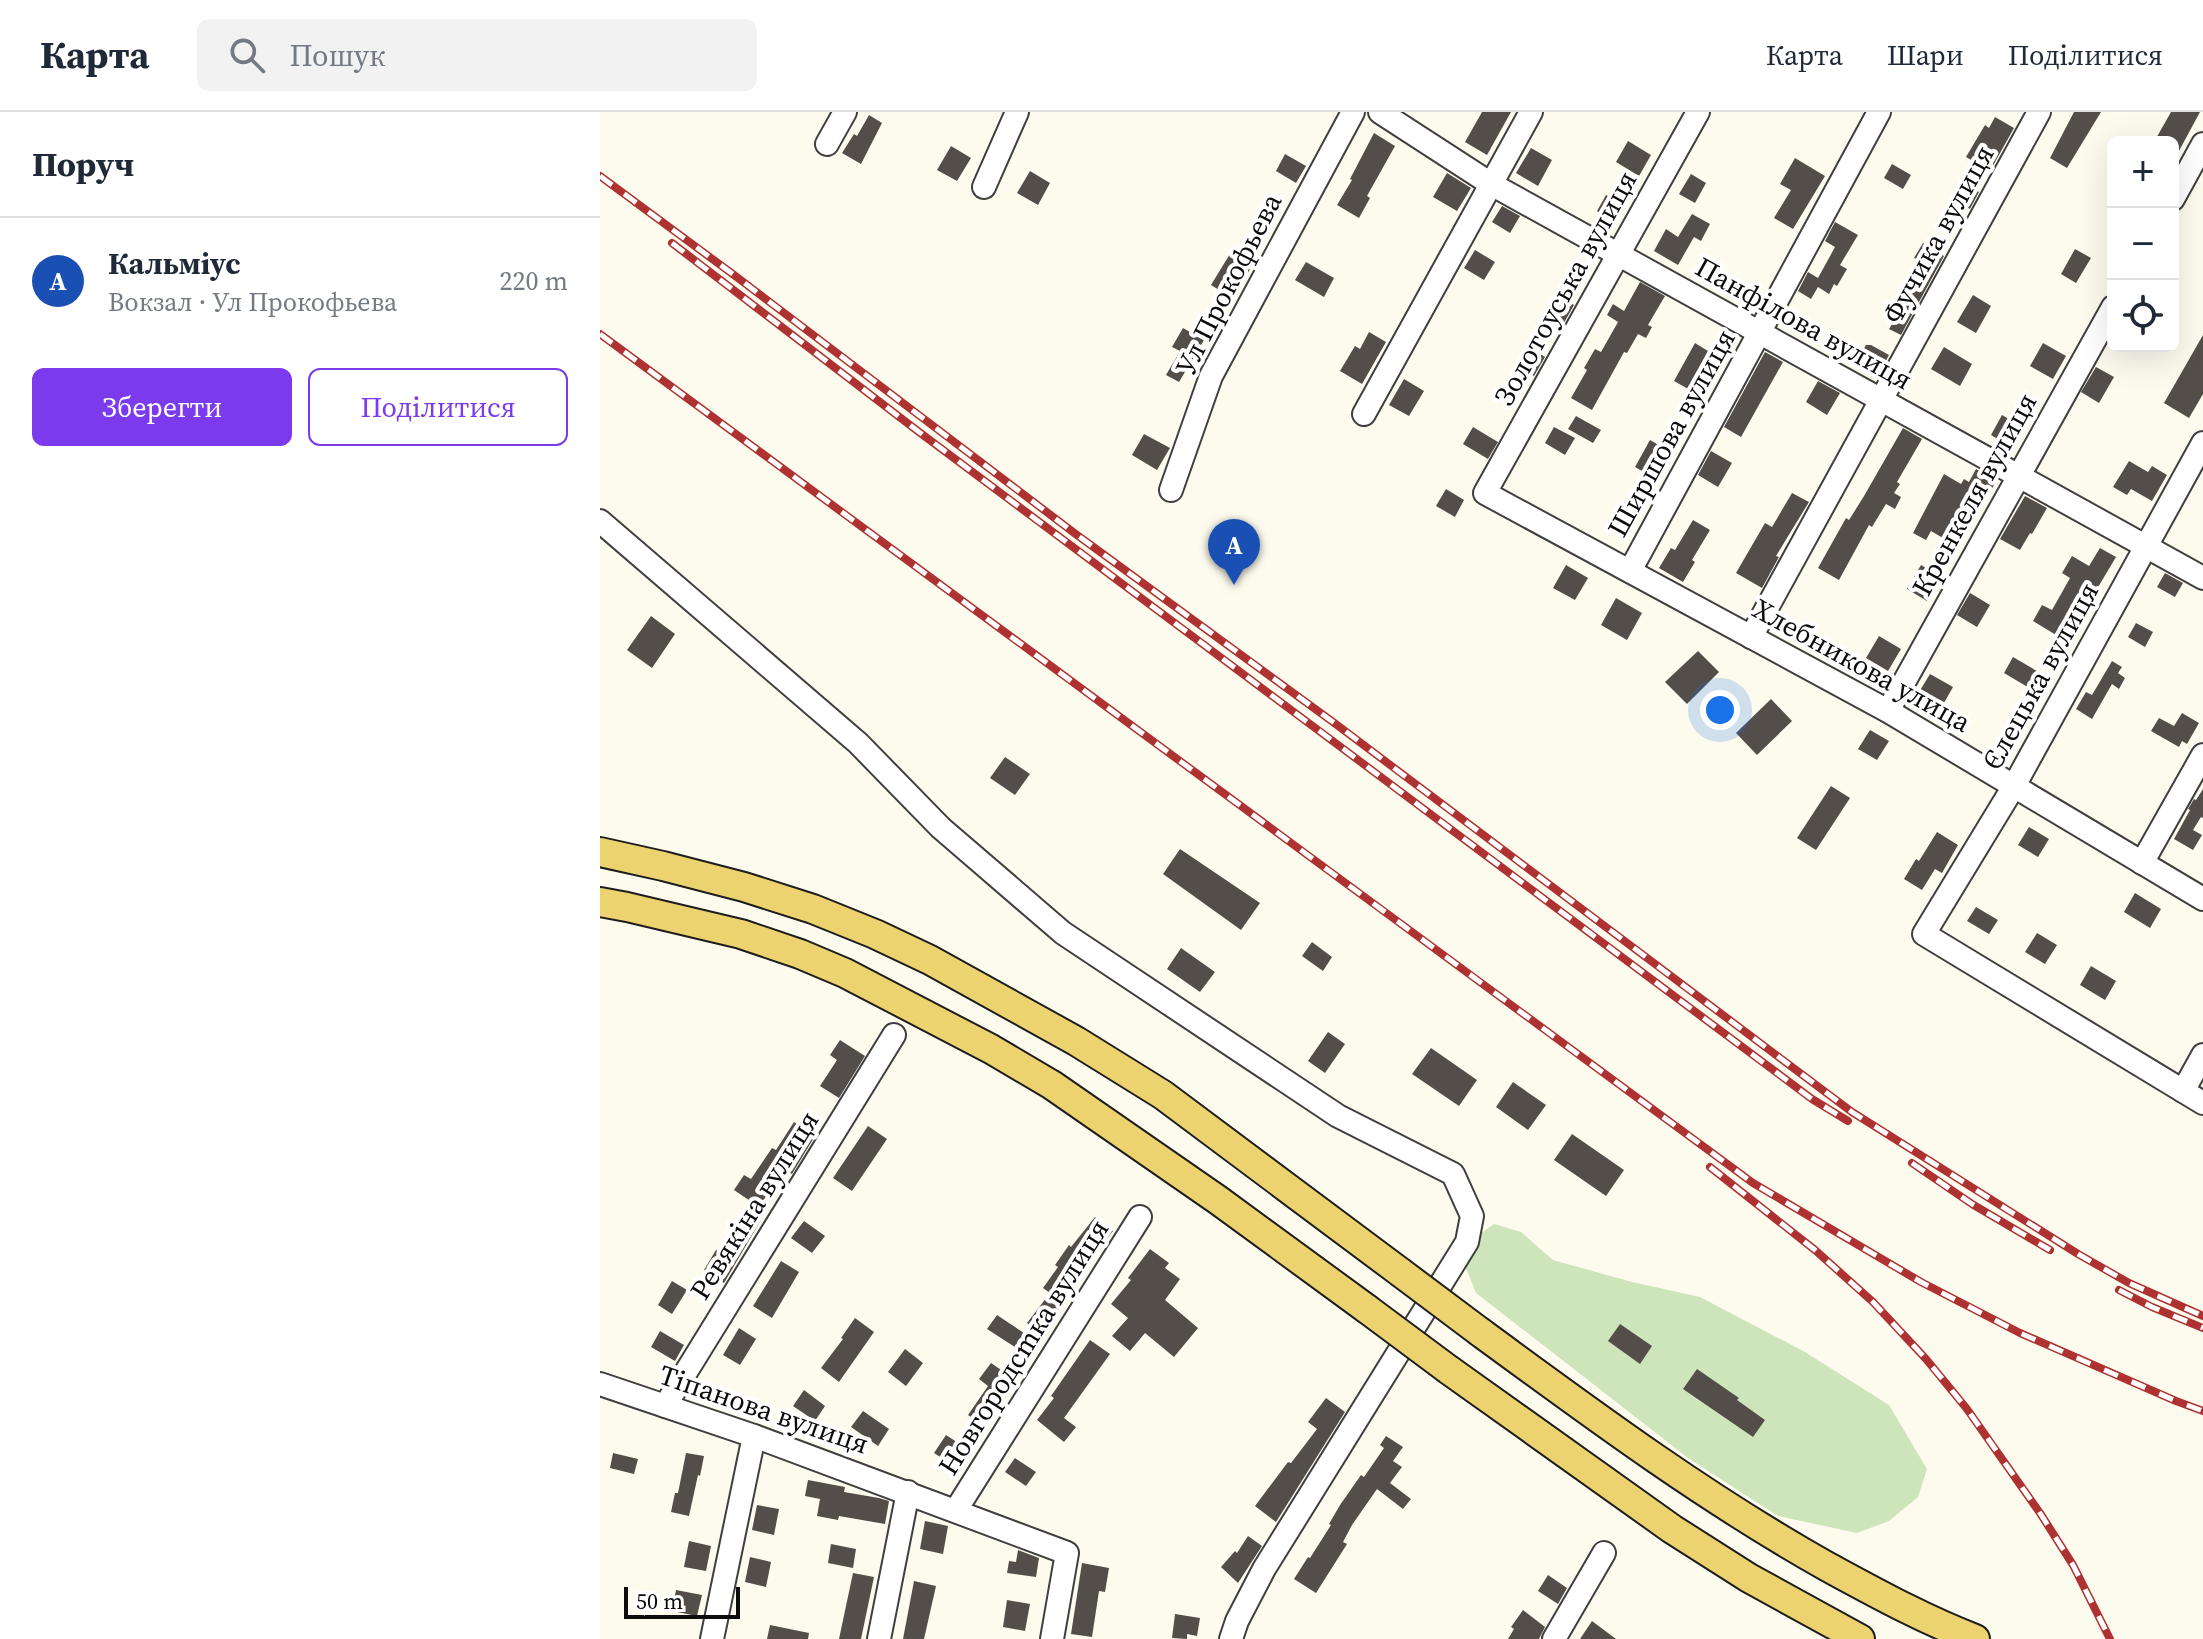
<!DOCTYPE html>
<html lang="uk">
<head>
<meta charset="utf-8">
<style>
  :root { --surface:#fff; --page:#f2f2f3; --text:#1f2937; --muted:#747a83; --line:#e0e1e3; --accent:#7c3aed }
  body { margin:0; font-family:"Source Serif 4",serif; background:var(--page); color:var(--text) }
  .controls { position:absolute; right:24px; top:24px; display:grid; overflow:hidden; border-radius:12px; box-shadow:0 8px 32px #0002 }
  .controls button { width:72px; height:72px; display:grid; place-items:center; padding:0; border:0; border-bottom:2px solid var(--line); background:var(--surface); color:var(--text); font:40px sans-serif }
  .scale { position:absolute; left:24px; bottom:20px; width:116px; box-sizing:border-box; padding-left:8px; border:4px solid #0c0c0c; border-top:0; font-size:22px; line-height:28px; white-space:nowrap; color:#0c0c0c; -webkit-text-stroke:6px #fff; paint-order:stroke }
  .you { position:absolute; left:1120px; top:598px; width:28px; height:28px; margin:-20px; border:6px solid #fff; border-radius:50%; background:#1a73e8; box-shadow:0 0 0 12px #1a73e833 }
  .badge { display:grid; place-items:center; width:52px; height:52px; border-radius:50%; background:var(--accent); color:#fff; font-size:26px; font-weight:700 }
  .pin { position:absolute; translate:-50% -66px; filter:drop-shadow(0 2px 4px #0008) }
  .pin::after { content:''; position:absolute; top:42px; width:28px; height:24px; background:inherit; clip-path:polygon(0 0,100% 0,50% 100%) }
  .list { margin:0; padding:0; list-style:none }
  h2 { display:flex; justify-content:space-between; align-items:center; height:104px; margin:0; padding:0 32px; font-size:34px }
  h2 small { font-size:26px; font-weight:400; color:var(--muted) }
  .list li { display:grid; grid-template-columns:52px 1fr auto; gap:24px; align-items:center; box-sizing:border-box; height:128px; padding:0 32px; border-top:2px solid var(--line) }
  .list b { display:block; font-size:30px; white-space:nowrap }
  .list p { margin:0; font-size:26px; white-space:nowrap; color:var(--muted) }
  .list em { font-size:26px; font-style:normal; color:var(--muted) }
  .actions { display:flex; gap:16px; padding:24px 32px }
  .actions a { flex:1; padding:18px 0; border:2px solid var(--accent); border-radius:12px; text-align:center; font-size:28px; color:var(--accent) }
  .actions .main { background:var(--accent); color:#fff }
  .icon { flex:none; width:44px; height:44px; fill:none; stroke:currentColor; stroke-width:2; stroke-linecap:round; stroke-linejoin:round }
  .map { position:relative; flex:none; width:1603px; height:1527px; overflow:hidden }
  header { display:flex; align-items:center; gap:48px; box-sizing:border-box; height:112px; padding:0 40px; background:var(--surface); border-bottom:2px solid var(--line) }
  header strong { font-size:38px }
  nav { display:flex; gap:44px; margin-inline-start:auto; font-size:28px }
  .search { width:560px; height:72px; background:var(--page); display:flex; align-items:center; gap:20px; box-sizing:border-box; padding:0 28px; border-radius:12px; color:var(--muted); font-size:30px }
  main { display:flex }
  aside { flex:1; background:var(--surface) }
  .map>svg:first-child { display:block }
</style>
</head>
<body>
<header>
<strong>Карта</strong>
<div class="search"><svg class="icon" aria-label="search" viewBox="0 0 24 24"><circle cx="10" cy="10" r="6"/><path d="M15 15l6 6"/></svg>Пошук</div>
<nav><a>Карта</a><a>Шари</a><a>Поділитися</a></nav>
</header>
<main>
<aside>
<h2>Поруч<small></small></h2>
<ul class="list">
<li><span class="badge" style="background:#1a4fb4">A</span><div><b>Кальміус</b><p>Вокзал · Ул Прокофьева</p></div><em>220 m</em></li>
</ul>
<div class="actions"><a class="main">Зберегти</a><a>Поділитися</a></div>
</aside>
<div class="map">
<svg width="1603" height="1527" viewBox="0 0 1603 1527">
  <rect width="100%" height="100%" fill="#fdfbee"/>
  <polygon fill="#cee4bb" points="894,1112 921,1120 953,1148 1032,1170 1100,1185 1205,1240 1289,1293 1327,1357 1318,1385 1289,1409 1257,1421 1178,1404 1088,1346 876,1181 866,1156 876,1125"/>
  <g fill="#544e4a">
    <polygon points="882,0 911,0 887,43 865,30"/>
    <polygon points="1474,0 1501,0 1467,56 1450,46"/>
    <polygon points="1571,0 1600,0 1573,50 1573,30 1554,30"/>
    <polygon points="269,3 282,11 261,52 242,41 254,22 257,24"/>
    <polygon points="1395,5 1414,16 1390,59 1366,45 1385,13 1389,16"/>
    <polygon points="774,21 795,34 767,84 770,86 759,106 737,93 752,68 750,67"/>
    <polygon points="1028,29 1051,43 1039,64 1016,50"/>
    <polygon points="351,34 371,46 357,69 337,58"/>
    <polygon points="931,36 952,48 938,74 916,61"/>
    <polygon points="685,42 706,54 696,71 676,59"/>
    <polygon points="1195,46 1225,64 1193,117 1174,106 1191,78 1180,72"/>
    <polygon points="1292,52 1311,63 1303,77 1284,66"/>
    <polygon points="430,59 450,71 438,93 417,81"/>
    <polygon points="847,61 871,76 857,99 833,85"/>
    <polygon points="1091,62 1106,71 1095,91 1079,82"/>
    <polygon points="1361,70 1379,80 1370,97 1351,86"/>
    <polygon points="1006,83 1025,93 1015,110 997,99"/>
    <polygon points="902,94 920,104 910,121 892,110"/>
    <polygon points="1092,102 1110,112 1101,129 1094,125 1078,153 1054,139 1066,117 1078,125"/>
    <polygon points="1235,110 1258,123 1240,153 1247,157 1237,174 1234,172 1229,182 1218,175 1211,187 1198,179 1208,160 1218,166 1235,135 1225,129"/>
    <polygon points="1323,131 1344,144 1301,223 1289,217 1296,206 1288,201 1317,147 1314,146"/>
    <polygon points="633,137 654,150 643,169 634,163 624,181 611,173"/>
    <polygon points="1475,137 1491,146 1476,171 1461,162"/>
    <polygon points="875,138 895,150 884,168 864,156"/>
    <polygon points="706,150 734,166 724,185 695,168"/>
    <polygon points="1040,170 1065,184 1048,213 1052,215 1046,226 1038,222 1027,241 1024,240 992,298 971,286 987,258 984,256 995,237 1001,240 1018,210 1007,203 1013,192 1024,199"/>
    <polygon points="957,183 974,193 961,216 944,206"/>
    <polygon points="1373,183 1391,194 1376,221 1357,210"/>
    <polygon points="583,216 604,228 579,270 566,263 580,239 572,235"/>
    <polygon points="769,220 786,230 762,272 740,259 755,234 760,237"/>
    <polygon points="1603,223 1603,282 1589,306 1564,291"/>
    <polygon points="1095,231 1108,239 1096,261 1108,268 1099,283 1074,269"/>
    <polygon points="1443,231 1466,244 1453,267 1430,254"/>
    <polygon points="1266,233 1271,233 1289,243 1278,263 1256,250"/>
    <polygon points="928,234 945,245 934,264 916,254"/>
    <polygon points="1344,235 1372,252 1360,274 1331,257"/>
    <polygon points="1165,240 1183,250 1141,325 1124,315"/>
    <polygon points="1496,255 1514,265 1499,291 1481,280"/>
    <polygon points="804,267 824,279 809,304 789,293"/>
    <polygon points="1218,269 1240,281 1227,303 1206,290"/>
    <polygon points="1402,303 1424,316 1413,336 1391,323"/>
    <polygon points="976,304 1001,318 993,331 968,317"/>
    <polygon points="873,315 898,330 888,347 863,332"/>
    <polygon points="954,315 975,326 965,343 945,331"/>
    <polygon points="1303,316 1322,327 1297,370 1300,372 1294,381 1301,385 1295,397 1286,392 1272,415 1269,413 1239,468 1218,456 1246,406 1249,408 1264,384"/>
    <polygon points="544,322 570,336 557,358 532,343"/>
    <polygon points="1050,328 1069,339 1054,366 1035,355"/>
    <polygon points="1111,339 1132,351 1118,375 1098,363"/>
    <polygon points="1529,349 1548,360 1552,354 1567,363 1552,389 1531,377 1527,383 1513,375"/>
    <polygon points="1376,357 1397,368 1384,390 1376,385 1364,405 1372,410 1358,435 1331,419 1326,428 1313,421 1344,362 1361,372 1364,367 1369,370"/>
    <polygon points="846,377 864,388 855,405 836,394"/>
    <polygon points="1192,381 1209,390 1176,444 1179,445 1162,476 1136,461 1165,411 1172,415"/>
    <polygon points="1425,384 1447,396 1432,422 1430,421 1420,438 1400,427"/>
    <polygon points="1093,408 1110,418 1092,448 1095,450 1083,470 1059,456 1071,436 1075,438"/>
    <polygon points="1500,436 1516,445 1466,529 1433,509 1442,493 1452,498 1470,466 1462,461 1472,444 1489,454"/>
    <polygon points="966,453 988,466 975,488 953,476"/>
    <polygon points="1321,453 1341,465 1327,489 1307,477"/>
    <polygon points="1565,461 1583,471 1575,485 1557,475"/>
    <polygon points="1370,481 1390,493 1377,515 1357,503"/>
    <polygon points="1016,486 1042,501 1027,528 1001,513"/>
    <polygon points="51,504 75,522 52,556 27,538"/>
    <polygon points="1536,511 1553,520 1545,535 1528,525"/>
    <polygon points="1279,524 1301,537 1288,559 1266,546"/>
    <polygon points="1098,539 1119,560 1087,592 1065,570"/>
    <polygon points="1413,545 1447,565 1438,581 1404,561"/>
    <polygon points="1512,549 1522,555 1518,561 1525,566 1519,577 1512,572 1492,607 1476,597 1486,580 1492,583"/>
    <polygon points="1330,562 1353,575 1340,598 1316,585"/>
    <polygon points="1171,587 1192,609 1157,643 1136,621"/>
    <polygon points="1582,601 1599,611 1587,632 1582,629 1579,635 1551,619 1559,606 1574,614"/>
    <polygon points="1270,618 1289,629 1277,648 1258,637"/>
    <polygon points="405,645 430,662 415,683 390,666"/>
    <polygon points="1231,674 1250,686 1216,738 1197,726"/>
    <polygon points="1603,677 1603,706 1601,705 1593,718 1602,723 1593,738 1574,727 1590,698 1588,697 1594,687 1596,688"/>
    <polygon points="1429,715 1449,727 1438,745 1418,733"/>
    <polygon points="1337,720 1358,733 1342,761 1335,757 1322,778 1304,767 1316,747 1319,749"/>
    <polygon points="580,737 660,791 641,818 563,762"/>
    <polygon points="1535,781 1561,797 1550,816 1524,800"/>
    <polygon points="1376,795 1398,808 1389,822 1367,809"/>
    <polygon points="1437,821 1457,833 1445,852 1425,840"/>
    <polygon points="712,830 732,845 723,859 702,844"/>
    <polygon points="581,836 615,860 600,880 567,857"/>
    <polygon points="1491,854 1516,869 1505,888 1480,873"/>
    <polygon points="728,920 745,932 725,961 708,949"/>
    <polygon points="240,928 265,944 239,986 220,974 237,948 230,943"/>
    <polygon points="831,936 877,968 859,994 812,962"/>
    <polygon points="913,970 946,993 928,1018 896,995"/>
    <polygon points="194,1010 215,1024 192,1062 184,1057 159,1095 134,1078 144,1063 151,1067 172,1036 176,1038"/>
    <polygon points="268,1014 287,1027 252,1079 233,1066"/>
    <polygon points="972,1022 1024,1058 1006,1084 954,1048"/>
    <polygon points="146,1099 161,1108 124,1171 104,1158 116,1138 120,1140"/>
    <polygon points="495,1105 513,1119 490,1148 491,1149 474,1176 453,1205 456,1208 444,1224 427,1211 450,1181 443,1176 458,1155 455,1153 469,1133 471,1135"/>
    <polygon points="204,1109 225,1124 212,1141 191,1126"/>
    <polygon points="550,1137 569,1151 565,1156 580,1167 565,1188 598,1216 574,1245 545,1221 530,1239 512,1224 528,1206 511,1192 531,1168 528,1166"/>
    <polygon points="181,1149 199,1160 172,1206 153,1194"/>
    <polygon points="72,1169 87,1178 72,1202 58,1193"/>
    <polygon points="397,1203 427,1223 418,1237 387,1217"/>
    <polygon points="255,1206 274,1220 239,1270 221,1256 243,1227 241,1226"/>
    <polygon points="1020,1212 1052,1234 1040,1252 1008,1229"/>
    <polygon points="139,1216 156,1227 140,1253 123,1243"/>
    <polygon points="60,1219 84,1233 75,1249 51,1235"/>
    <polygon points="490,1228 510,1242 464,1306 476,1315 464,1330 437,1308 454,1286 451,1284"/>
    <polygon points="305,1237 323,1251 306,1274 288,1260"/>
    <polygon points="391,1251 417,1269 385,1314 368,1303 388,1274 379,1267"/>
    <polygon points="1097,1257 1139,1286 1137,1288 1165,1308 1153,1325 1083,1277"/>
    <polygon points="204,1278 225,1294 215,1309 193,1294"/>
    <polygon points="726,1286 745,1300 676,1410 655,1394 688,1350 691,1351 717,1317 708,1310"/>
    <polygon points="263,1299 289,1317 278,1334 251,1315"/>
    <polygon points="346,1323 369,1338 357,1356 334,1341"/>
    <polygon points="786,1324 803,1335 793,1349 802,1355 790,1371 811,1387 803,1397 777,1377 752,1413 743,1430 747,1432 716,1481 694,1467 708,1445 710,1446 731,1413 729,1412 740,1393 761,1363 764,1365 784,1336 780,1333"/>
    <polygon points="13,1341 38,1347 34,1362 10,1356"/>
    <polygon points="86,1341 104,1344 100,1364 98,1363 89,1404 71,1400 75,1381 78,1381"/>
    <polygon points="415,1346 436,1360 426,1374 405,1360"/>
    <polygon points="208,1368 245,1375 244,1380 279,1386 289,1389 285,1412 239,1404 238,1408 217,1404 220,1387 205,1384"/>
    <polygon points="157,1393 179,1397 174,1423 152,1418"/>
    <polygon points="325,1409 348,1414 343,1442 320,1437"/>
    <polygon points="648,1424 662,1434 638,1471 621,1455 635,1439 637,1441"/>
    <polygon points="89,1429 111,1434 106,1459 84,1455"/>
    <polygon points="231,1432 256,1437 253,1456 228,1451"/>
    <polygon points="418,1438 439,1446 436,1465 407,1461 409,1449 416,1450"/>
    <polygon points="150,1445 171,1450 166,1475 145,1470"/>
    <polygon points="482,1451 509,1456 505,1480 499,1479 492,1525 471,1522"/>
    <polygon points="253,1461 274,1465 261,1527 239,1527"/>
    <polygon points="948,1463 967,1476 958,1492 938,1479"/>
    <polygon points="314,1469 336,1474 324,1527 303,1527"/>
    <polygon points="76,1478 102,1483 97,1504 72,1499"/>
    <polygon points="407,1488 430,1492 425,1519 403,1515"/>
    <polygon points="923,1498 945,1515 939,1527 908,1527 914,1517 911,1515"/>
    <polygon points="575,1502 600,1506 597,1524 587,1522 587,1527 572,1526"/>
    <polygon points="992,1509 1016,1527 980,1527"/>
    <polygon points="170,1513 209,1521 208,1527 167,1527"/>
  </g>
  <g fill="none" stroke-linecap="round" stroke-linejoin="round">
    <defs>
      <g id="minor">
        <polyline points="780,0 891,72 1603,466"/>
        <polyline points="1098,0 885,381 1288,599 1603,787"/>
        <polyline points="227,32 245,0"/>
        <polyline points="384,75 417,0"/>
        <polyline points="1573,87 1603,32"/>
        <polyline points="764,302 931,0"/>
        <polyline points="1603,331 1414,674 1324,822 1603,991"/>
        <polyline points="571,378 611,264 753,0"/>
        <polyline points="0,409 258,631 341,716 463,821 738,1004 853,1062 872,1104 867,1130 664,1457 637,1509 631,1527"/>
        <polyline points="1030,459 1279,0"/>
        <polyline points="1151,525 1439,0"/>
        <polyline points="1288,599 1513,195"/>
        <polyline points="1542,751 1603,643"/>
        <polyline points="1583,979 1603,943"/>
        <polyline points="0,1272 154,1324 467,1441 452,1527"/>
        <polyline points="65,1294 294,923"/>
        <polyline points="356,1398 540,1105"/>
        <polyline points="112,1527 154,1324"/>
        <polyline points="279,1527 308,1380"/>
        <polyline points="954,1527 1004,1441"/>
      </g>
      <g id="major">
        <polyline points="0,740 63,754 144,775 213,797 275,822 330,848 476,929 563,983 800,1160"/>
        <polyline points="0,790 27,795 141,822 200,842 245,861 391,937 452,973 618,1088 767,1197"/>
        <path d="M 880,1220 C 993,1303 1105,1386 1228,1455 C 1276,1481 1323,1507 1375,1527"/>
        <polyline points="849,1258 1072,1417 1149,1466 1260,1527"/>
      </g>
    </defs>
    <use href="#minor" stroke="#3f3f3f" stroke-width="26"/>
    <use href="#major" stroke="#1d1d1d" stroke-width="32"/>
    <use href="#minor" stroke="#fff" stroke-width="22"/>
    <use href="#major" stroke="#ecd36f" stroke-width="28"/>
    <defs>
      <g id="rail">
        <polyline points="0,64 134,163 477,423 733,610 1252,1000 1478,1142 1529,1171 1603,1204"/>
        <polyline points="72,131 323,323 1212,987 1248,1009"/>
        <polyline points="0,222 1153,1071 1321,1170 1420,1221 1576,1289 1603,1299"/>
        <polyline points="1312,1051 1372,1092 1450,1138"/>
        <polyline points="1110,1055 1215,1138 1273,1190 1326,1247 1367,1297 1440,1401 1473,1453 1510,1527"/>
        <polyline points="1519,1178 1552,1195 1603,1216"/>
      </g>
    </defs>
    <use href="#rail" stroke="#af3232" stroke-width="8"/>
    <use href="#rail" stroke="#fff" stroke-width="5" stroke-dasharray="15" stroke-linecap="butt"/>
    <defs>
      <g id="major-bridge">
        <polyline points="800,1160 880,1220"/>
        <polyline points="767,1197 849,1258"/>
      </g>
    </defs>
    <use href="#major-bridge" stroke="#1d1d1d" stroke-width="32" stroke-linecap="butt"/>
    <use href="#major-bridge" stroke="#ecd36f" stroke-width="28"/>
  </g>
  <g text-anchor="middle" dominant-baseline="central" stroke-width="8" stroke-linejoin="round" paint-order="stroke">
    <g font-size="28" fill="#0c0c0c" stroke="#fff">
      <text transform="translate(1338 122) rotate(-61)">Фучика вулиця</text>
      <text transform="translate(628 172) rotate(-63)">Ул Прокофьева</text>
      <text transform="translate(965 176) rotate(-61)">Золотоуська вулиця</text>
      <text transform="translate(1204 211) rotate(29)">Панфілова вулиця</text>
      <text transform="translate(1071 321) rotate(-61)">Ширшова вулиця</text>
      <text transform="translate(1374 382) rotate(-61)">Кренкеля вулиця</text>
      <text transform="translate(1262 553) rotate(29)">Хлебникова улица</text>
      <text transform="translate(1440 564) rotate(-61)">Єлецька вулиця</text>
      <text transform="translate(154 1093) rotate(-58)">Ревякiна вулиця</text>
      <text transform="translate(423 1235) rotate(-58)">Новгородсmка вулиця</text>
      <text transform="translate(164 1297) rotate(19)">Тіпанова вулиця</text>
    </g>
  </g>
</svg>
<div class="controls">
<button>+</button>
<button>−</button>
<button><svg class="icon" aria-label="locate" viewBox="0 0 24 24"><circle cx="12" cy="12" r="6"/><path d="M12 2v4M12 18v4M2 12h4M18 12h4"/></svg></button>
</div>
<div class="scale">50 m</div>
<div class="you"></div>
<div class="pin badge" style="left:634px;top:473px;background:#1a4fb4">A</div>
</div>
</main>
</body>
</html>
